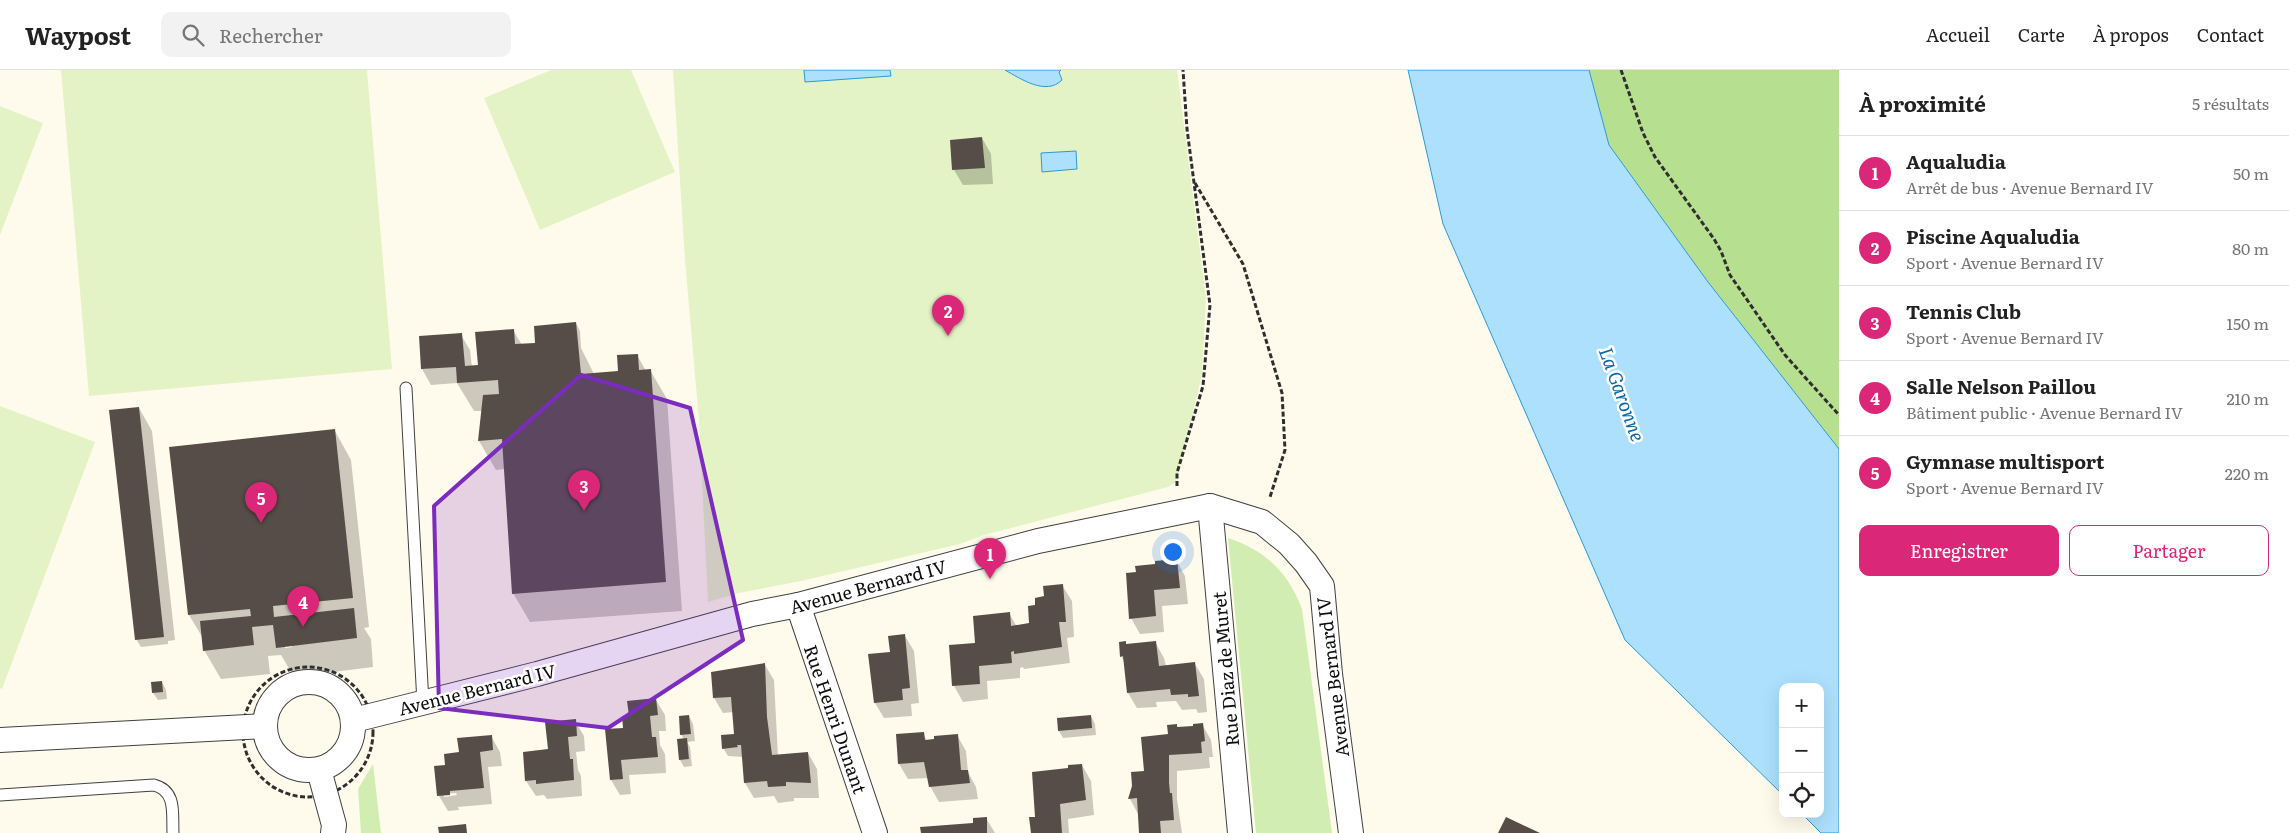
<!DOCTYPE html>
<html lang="fr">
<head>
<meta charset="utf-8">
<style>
  :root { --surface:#fff; --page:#f2f2f2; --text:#222; --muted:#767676; --line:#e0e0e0; --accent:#db2777 }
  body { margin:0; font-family:Literata,serif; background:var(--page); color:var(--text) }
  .controls { position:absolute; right:15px; bottom:15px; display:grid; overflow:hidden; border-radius:10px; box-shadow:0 5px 20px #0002 }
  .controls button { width:45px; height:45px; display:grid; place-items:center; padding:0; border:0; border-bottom:1px solid var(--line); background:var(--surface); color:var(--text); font:25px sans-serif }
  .you { position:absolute; left:1172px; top:481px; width:18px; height:18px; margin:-12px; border:4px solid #fff; border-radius:50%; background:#1a73e8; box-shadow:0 0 0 8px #1a73e833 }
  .badge { display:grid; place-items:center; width:32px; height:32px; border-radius:50%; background:var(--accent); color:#fff; font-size:16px; font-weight:700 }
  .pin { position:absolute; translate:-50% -41px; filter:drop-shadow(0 1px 2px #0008) }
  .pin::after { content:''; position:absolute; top:26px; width:18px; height:15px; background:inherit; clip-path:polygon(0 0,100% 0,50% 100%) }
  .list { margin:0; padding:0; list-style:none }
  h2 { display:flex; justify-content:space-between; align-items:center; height:65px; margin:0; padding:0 20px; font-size:21px }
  h2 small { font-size:16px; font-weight:400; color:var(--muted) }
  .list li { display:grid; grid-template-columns:32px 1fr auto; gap:15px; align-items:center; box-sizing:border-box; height:75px; padding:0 20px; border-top:1px solid var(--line) }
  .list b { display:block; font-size:19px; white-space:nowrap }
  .list p { margin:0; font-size:16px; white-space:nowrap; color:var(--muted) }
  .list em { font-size:16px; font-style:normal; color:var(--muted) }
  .actions { display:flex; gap:10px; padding:15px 20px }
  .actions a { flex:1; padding:11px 0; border:1px solid var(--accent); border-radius:10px; text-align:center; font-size:18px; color:var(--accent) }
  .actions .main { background:var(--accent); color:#fff }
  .icon { flex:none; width:28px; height:28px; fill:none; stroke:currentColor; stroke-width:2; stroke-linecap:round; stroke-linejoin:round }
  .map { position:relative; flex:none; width:1839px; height:763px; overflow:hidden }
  header { display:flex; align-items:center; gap:30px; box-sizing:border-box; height:70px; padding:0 25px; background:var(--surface); border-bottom:1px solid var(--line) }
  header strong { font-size:24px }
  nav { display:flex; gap:28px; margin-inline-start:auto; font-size:18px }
  .search { width:350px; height:45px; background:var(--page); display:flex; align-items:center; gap:12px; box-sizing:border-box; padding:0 18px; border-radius:10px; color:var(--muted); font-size:19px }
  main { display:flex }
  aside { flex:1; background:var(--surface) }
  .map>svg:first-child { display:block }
</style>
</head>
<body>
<header>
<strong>Waypost</strong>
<div class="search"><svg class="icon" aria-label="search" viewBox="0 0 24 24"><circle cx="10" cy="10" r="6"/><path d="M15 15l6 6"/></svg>Rechercher</div>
<nav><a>Accueil</a><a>Carte</a><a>À propos</a><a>Contact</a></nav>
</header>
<main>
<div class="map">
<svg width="1839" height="763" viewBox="0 0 1839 763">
  <rect width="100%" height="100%" fill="#fffbec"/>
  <g fill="#d2edb2">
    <path d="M 1228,468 C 1265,480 1288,502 1302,539 L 1332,763 L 1256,763 Z"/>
    <polygon points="373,694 381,763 361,763 358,719"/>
  </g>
  <polygon fill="#b6df90" points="1589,0 1839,0 1839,379 1708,212 1609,75"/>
  <g fill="#e4f3c5">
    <polygon points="61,0 367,0 392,299 89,326"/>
    <polygon points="551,0 631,0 675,102 540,160 484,28"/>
    <polygon points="673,0 1177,0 1206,228 1202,305 1176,412 1168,417 984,465 960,474 801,511 739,523 708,532 699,351 685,190"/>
    <polygon points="0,36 43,53 0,165"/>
    <polygon points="0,336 95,372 2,619 0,618"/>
  </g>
  <g fill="#ace0fc" stroke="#2c98d9">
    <polygon points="804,0 890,0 891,6 805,12"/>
    <path d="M 1005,0 L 1061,0 L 1059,2 L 1062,10 C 1046,26 1021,9 1005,0 Z"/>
    <polygon points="1408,0 1589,0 1609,75 1708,212 1839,379 1839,763 1821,763 1802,744 1820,744 1820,617 1783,617 1783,725 1625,570 1443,154"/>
    <polygon points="1076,81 1077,99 1042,102 1041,83"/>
  </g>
  <g fill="#0003" fill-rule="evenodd">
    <polygon points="982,68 991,84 993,114 963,115 954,100"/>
    <polygon points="576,253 580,261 581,278 594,304 619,302 637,285 646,301 650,300 667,329 682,541 530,552 513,523 505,399 496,400 479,371 483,341 474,341 457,313 431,315 422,299 461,265 470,280 472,297 479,297 513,260 522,275 537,274"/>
    <polygon points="139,338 152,361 175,570 168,571 168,574 141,577 136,569"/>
    <path d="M 335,361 L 351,390 L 369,557 L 364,558 L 371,569 L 373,597 L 294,607 L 281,585 L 268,586 L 270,604 L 221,609 L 204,580 L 204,570 L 189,545 L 170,378 ZM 292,575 L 292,577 L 285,578 L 285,576 Z"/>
    <polygon points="1176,490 1185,506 1188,534 1162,536 1164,562 1140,564 1131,548 1138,503"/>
    <polygon points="1062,515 1072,531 1074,567 1067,568 1070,593 1024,599 1023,597 1020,598 1020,608 987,611 988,629 963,632 954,616 950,576 976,574 1009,543 1017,557 1031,554 1037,536"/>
    <polygon points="905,566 914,581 919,633 911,634 912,646 884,648 875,633 869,586 891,583"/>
    <polygon points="1155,572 1164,588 1166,596 1195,594 1204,609 1207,642 1198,643 1196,639 1182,640 1176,631 1156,632 1157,637 1137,638 1128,623 1125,593 1121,586 1126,575"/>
    <polygon points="765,595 774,610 778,686 808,683 817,699 819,728 794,728 794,731 778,733 774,726 754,728 745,713 743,687 728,686 723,678 736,665 734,642 723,643 714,628"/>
    <polygon points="162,612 166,620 167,629 158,630 153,623"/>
    <polygon points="656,630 665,645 666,661 659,661 660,675 665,684 666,703 629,705 631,724 620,725 611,710 624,659 630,647"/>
    <polygon points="689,646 693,654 695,671 687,672 690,677 692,696 684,697 680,690 684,670 681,664"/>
    <polygon points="1091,646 1095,654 1096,665 1063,668 1059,661"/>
    <polygon points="575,651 584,666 585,681 576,682 578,700 581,706 582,726 547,729 544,725 536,726 526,711"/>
    <polygon points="1202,654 1211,670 1213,687 1209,687 1210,698 1177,701 1177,729 1182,763 1141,763 1138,744 1130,729 1134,716 1177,655 1178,658 1194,657"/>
    <polygon points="923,663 927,671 957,665 966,681 968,702 976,717 978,729 939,732 930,716 929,708 908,709 899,694"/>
    <path d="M 491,666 L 500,682 L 502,696 L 488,697 L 492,734 L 458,737 L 459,740 L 448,741 L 439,726 L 446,697 ZM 456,723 L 457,725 L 444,727 L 444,724 Z"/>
    <polygon points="1082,695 1091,711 1094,745 1068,749 1069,763 1033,763 1037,748 1069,699"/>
    <polygon points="986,748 995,763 922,763 975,754"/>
  </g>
  <g fill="#564d48">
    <polygon points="982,67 985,98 952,100 950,70"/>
    <polygon points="576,252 581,304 618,301 617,285 638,284 639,300 651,299 666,512 512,524 502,369 478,371 483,325 499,324 498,310 457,313 456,297 421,299 419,266 462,263 465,296 478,295 475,262 514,259 515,274 535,273 534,256"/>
    <polygon points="139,337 164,567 135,570 109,340"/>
    <polygon points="335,359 353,528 273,536 274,547 354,538 357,568 276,578 273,555 252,557 254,575 203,581 200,551 251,546 250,539 188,545 169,377"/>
    <polygon points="1177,489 1180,518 1154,520 1156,546 1129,549 1126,503 1136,502 1135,496 1155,494 1155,491"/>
    <polygon points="1063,514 1066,552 1059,552 1062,577 1014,584 1014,581 1011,582 1012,593 979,596 980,614 952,616 949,575 975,573 973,546 1010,542 1011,556 1029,553 1028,536 1035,535 1035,528 1044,526 1043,516"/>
    <polygon points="905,564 910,618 902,619 903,630 874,633 868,584 890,582 888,566"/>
    <polygon points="1126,571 1126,574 1156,571 1159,596 1195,592 1199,626 1188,627 1188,624 1171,625 1170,619 1127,623 1123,586 1120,587 1119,572"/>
    <polygon points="765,593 767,647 772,685 808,682 811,713 786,712 786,716 768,717 767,711 744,713 741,675 737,675 738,677 722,679 721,665 734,664 731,627 713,628 711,602"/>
    <polygon points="162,611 163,622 152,623 151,612"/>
    <polygon points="656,628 658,645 650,646 652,667 656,667 658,687 621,690 623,709 610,710 605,659 623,658 622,646 629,646 627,631"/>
    <polygon points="689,645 691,664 680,665 679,646"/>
    <polygon points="1091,645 1092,658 1058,661 1057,648"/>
    <polygon points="576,649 577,666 568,667 570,689 573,689 574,710 536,714 536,710 525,711 523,682 548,679 545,652"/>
    <polygon points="1203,653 1205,671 1201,672 1202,683 1169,685 1169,713 1170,723 1172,723 1174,750 1160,751 1161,763 1139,763 1137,728 1128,729 1132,716 1131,702 1144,701 1141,667 1168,664 1167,655 1177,654 1177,657 1193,656 1193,654"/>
    <polygon points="924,662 925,670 934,669 934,666 958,664 961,700 968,700 970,713 929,717 924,692 898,694 896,664"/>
    <polygon points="492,665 493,680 480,682 484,718 450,721 450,725 437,726 434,696 445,695 444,684 459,682 457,668"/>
    <polygon points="687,668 689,689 679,690 677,669"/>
    <polygon points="1082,694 1086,730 1060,734 1062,763 1031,763 1029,747 1035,747 1032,702 1068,698 1068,695"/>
    <polygon points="987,747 987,763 921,763 920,757 973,753 973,748"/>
    <polygon points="1506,747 1540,763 1498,763"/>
    <polygon points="466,754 467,763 439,763 438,757"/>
  </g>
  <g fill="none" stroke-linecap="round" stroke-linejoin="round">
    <defs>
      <g id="lane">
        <polyline points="406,318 423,633"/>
        <path d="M 0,725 L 154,715 C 177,721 172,744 173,763"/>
      </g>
      <g id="street">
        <polyline points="1210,436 1240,763"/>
        <polyline points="798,535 875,763"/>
        <circle cx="309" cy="656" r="44"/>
        <polyline points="354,650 537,604 752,544 798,535 1038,471 1210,436 1262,452 1289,474 1306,493 1322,516 1330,604 1351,763"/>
        <polyline points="0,670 264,656"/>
        <polyline points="319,700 334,755 333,763"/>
      </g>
    </defs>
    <use href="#lane" stroke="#404040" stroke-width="13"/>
    <use href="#street" stroke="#404040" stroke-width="26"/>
    <g stroke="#2f2f2f" stroke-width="3" stroke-dasharray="5 2.5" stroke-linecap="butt">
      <polyline points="1621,0 1643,63 1655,87 1714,169 1721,181 1730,205 1785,285 1839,345"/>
      <polyline points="1195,113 1243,194 1282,323 1285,380 1270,427"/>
      <polyline points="1177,416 1177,403 1203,316 1210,235 1187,59 1183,0"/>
      <circle cx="308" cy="662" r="65"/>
    </g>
    <use href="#lane" stroke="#fff" stroke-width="11"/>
    <use href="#street" stroke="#fff" stroke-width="24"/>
  </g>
  <path fill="#7b2cbf" fill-opacity="0.2" stroke="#7b2cbf" stroke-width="4" stroke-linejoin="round" d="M 581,305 L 690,338 L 743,570 L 608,658 L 439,638 L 434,436 Z"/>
  <g text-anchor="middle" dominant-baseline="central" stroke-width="5" stroke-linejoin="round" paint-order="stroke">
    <g font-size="18" fill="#0d0d0d" stroke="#fff">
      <text transform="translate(868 516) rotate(-15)">Avenue Bernard IV</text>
      <text transform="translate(1225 599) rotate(-95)">Rue Diaz de Muret</text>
      <text transform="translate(1332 607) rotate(-97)">Avenue Bernard IV</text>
      <text transform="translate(477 619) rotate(-14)">Avenue Bernard IV</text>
      <text transform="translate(836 649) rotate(71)">Rue Henri Dunant</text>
    </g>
    <g font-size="19" font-style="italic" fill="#0b68a9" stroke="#fff">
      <text transform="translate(1623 324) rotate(70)">La Garonne</text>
    </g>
  </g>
</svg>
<div class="controls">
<button>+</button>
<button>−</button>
<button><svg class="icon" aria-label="locate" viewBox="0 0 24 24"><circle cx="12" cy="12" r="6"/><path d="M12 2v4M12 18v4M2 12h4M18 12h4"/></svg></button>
</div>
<div class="you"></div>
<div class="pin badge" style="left:990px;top:509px">1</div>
<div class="pin badge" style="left:948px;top:266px">2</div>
<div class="pin badge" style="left:584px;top:441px">3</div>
<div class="pin badge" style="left:303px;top:557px">4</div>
<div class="pin badge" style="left:261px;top:453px">5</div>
</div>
<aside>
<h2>À proximité<small>5 résultats</small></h2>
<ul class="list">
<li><span class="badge">1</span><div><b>Aqualudia</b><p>Arrêt de bus · Avenue Bernard IV</p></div><em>50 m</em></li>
<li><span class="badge">2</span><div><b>Piscine Aqualudia</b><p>Sport · Avenue Bernard IV</p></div><em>80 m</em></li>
<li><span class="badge">3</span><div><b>Tennis Club</b><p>Sport · Avenue Bernard IV</p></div><em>150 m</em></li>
<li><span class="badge">4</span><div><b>Salle Nelson Paillou</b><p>Bâtiment public · Avenue Bernard IV</p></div><em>210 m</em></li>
<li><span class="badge">5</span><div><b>Gymnase multisport</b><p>Sport · Avenue Bernard IV</p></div><em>220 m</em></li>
</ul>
<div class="actions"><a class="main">Enregistrer</a><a>Partager</a></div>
</aside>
</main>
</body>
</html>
